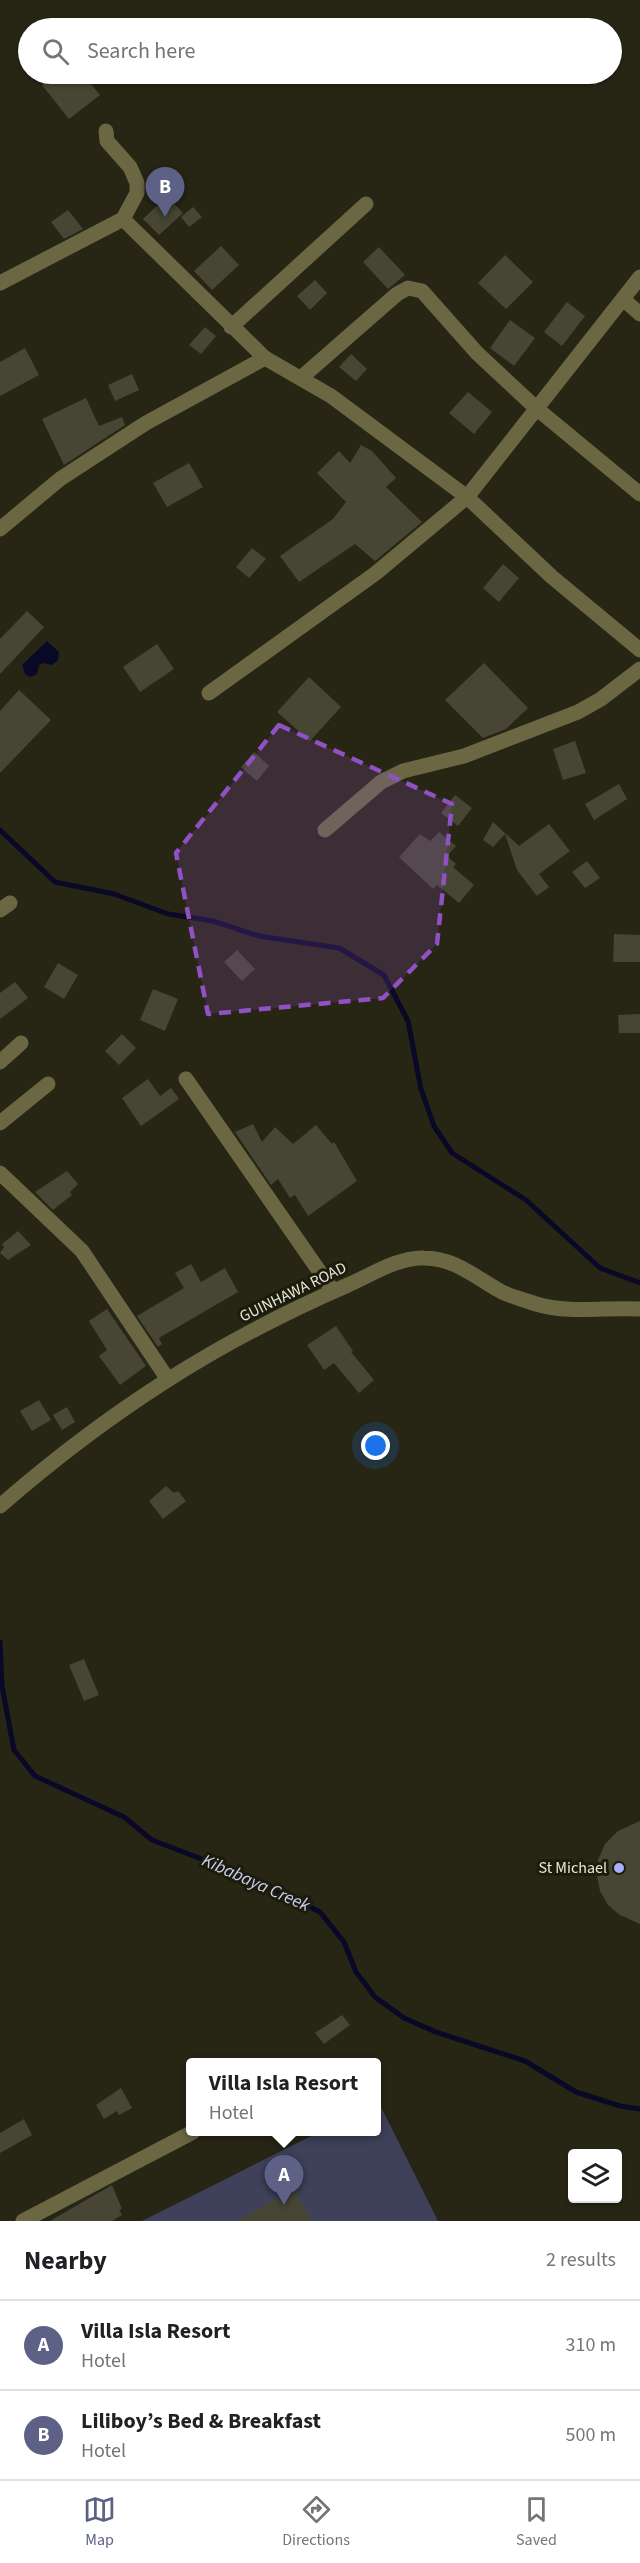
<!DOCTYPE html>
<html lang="en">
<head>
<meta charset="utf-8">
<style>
  :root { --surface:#fff; --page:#f2f2f2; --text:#202124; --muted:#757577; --line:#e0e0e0; --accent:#5d6185 }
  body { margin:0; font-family:"Source Sans 3",sans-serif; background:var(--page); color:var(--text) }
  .controls { position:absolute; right:18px; bottom:18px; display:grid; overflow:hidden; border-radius:6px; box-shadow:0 2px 4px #0004 }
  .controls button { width:54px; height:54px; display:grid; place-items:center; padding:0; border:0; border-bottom:2px solid var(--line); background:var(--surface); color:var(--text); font:30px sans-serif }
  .you { position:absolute; left:376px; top:1446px; width:21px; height:21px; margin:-15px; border:4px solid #fff; border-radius:50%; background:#1a73e8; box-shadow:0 0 0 9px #1a73e833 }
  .badge { display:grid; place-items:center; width:39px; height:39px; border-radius:50%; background:var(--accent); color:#fff; font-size:20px; font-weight:700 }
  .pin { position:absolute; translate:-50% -50px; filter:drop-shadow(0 2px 3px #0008) }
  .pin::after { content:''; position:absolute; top:32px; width:21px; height:18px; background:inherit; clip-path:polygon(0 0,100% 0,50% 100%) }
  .popup { position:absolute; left:186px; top:2058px; width:195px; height:78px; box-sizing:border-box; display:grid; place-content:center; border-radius:6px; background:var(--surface); filter:drop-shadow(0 2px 4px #0005); font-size:20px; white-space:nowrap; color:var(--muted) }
  .popup b { font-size:22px; color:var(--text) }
  .popup::after { content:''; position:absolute; left:50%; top:100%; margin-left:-12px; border:12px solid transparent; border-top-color:var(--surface) }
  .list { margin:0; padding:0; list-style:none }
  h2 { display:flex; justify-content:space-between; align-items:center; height:78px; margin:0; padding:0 24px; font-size:26px }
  h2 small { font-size:20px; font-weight:400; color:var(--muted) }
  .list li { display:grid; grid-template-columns:39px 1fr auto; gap:18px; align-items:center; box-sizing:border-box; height:90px; padding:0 24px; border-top:2px solid var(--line) }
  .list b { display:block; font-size:22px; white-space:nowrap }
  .list p { margin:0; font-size:20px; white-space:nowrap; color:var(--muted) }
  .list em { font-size:20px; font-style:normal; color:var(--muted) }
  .icon { flex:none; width:33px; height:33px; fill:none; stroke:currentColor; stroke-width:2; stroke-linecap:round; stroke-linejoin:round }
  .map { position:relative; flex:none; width:640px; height:2221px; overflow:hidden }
  .search { position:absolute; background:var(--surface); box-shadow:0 2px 4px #0004; left:18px; right:18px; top:18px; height:66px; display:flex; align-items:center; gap:15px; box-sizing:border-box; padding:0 21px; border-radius:33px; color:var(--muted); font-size:22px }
  .sheet { height:258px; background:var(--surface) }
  nav { display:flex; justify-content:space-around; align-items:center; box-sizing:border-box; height:84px; border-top:2px solid var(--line); background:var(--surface); font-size:16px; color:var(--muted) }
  nav a { display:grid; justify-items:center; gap:3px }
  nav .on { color:var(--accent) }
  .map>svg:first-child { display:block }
</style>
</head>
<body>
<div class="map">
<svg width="640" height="2221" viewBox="0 0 640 2221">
  <rect width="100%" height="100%" fill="#272514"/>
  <polygon fill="#3e4159" points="378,2101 438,2221 142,2221 319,2132 377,2132"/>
  <polygon fill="#090826" points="47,641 59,652 58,660 52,665 43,663 39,665 37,674 30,677 25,674 22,665"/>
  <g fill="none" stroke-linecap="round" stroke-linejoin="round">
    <g stroke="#090826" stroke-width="5">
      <polyline points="0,830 55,882 114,894 168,914 213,921 259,936 339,948 384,975 408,1021 421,1089 434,1126 452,1153 526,1200 600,1268 640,1283"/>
      <polyline points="0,1642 2,1686 14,1750 35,1776 124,1817 152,1840 259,1881 320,1912 344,1942 356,1972 375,1997 404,2018 436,2032 525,2061 576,2092 620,2106 640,2109"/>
    </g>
  </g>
  <g fill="#474634">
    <polygon points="57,74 83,74 100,95 69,119 42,85"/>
    <polygon points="171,168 183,181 169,194 157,181"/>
    <polygon points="167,196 183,213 159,235 143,219"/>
    <polygon points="193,207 202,217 189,227 181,217"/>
    <polygon points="68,210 83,229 64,239 51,222"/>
    <polygon points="221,246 239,265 212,290 194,271"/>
    <polygon points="379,247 405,275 388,289 363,262"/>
    <polygon points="505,255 533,282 506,309 478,283"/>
    <polygon points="315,280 327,293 310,310 297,296"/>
    <polygon points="567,302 585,316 562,346 544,332"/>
    <polygon points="510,320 535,338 514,366 490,348"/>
    <polygon points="205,327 216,336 201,354 189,345"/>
    <polygon points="25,348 39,375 0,396 0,362"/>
    <polygon points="351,354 367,369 356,381 339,367"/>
    <polygon points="132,374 139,390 115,401 108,385"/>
    <polygon points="468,392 492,412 474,434 449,413"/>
    <polygon points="86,398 99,426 122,417 125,425 64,465 42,419"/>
    <polygon points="361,445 372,451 396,478 386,487 422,522 375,561 355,544 299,582 280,556 333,519 346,502 317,473 339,451 350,463"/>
    <polygon points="189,463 203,487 167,507 153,483"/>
    <polygon points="252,548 266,559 249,578 236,567"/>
    <polygon points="503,564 519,578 499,602 483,588"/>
    <polygon points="27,611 44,627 0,674 0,639"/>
    <polygon points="157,644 174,669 140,692 123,667"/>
    <polygon points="484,663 528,708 506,729 483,738 445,700"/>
    <polygon points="309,677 341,707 310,741 277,712"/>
    <polygon points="19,690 51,720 0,773 0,711"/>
    <polygon points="575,741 586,773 563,780 553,749"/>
    <polygon points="254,752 269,766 257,781 241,767"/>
    <polygon points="619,784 627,799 594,820 585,804"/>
    <polygon points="455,795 472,808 458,826 441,813"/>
    <polygon points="493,822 519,846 549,824 570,851 539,874 549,887 537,896 517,870 505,834 493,847 483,840"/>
    <polygon points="439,832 456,846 447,856 456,864 453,867 474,885 459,903 437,885 433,889 399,857 420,834 430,841"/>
    <polygon points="587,861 600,878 585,888 572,872"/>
    <polygon points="614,934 640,935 640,962 613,962"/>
    <polygon points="237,950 255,969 242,981 224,962"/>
    <polygon points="58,963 78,975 64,999 44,987"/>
    <polygon points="15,982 28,998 0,1019 0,993"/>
    <polygon points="153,989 178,999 165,1031 140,1020"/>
    <polygon points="640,1014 640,1033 619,1033 618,1015"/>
    <polygon points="122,1034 136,1048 119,1065 105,1051"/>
    <polygon points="148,1079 160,1096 171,1088 179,1099 141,1126 122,1098"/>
    <polygon points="253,1124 262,1142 275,1127 293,1144 316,1125 332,1144 334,1142 357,1181 308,1216 295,1195 290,1198 278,1179 271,1185 235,1132"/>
    <polygon points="67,1171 78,1184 70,1192 72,1195 53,1210 35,1192"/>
    <polygon points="18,1231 31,1245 8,1260 0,1253 4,1247 2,1244"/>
    <polygon points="191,1264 201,1282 225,1268 238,1292 159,1338 162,1344 158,1347 137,1316 184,1288 175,1273"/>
    <polygon points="107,1309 146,1366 120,1385 99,1356 107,1350 89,1321"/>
    <polygon points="336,1326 353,1351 351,1352 374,1380 359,1393 334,1363 324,1370 307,1345"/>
    <polygon points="39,1400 51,1420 32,1431 20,1411"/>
    <polygon points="67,1407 75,1422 62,1430 53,1415"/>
    <polygon points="166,1486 174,1493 178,1491 186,1501 163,1519 149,1501"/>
    <polygon points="84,1659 99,1695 84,1701 69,1665"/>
    <polygon points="640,1821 640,1924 620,1915 608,1905 600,1891 597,1876 598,1860 605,1844 618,1831"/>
    <polygon points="342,2015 350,2025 324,2044 315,2033"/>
    <polygon points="121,2088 132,2108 119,2115 117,2111 104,2119 96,2105"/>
    <polygon points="24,2119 32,2135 0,2153 0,2133"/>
    <polygon points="112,2185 122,2209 119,2210 122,2215 112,2221 50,2221"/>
    <polygon points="294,2189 312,2221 237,2221"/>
  </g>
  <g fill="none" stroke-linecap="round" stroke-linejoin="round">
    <g stroke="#6a6742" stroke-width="15">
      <polyline points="123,219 265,358 331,396 467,497 552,577 640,650"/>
      <polyline points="0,283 123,219 137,193 137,183 130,167 107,141 106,131"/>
      <polyline points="623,299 640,314"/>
      <polyline points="231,327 366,204"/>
      <polyline points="302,377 397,294 408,288 422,291 477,353 536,408 640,494"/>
      <polyline points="0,529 60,479 146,423 265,358"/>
      <polyline points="209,693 376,573 467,497 640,277"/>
      <polyline points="325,830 381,782 403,771 464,756 578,712 601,699 640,669"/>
      <polyline points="0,910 10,903"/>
      <polyline points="0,1062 21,1043"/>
      <polyline points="186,1079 333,1291"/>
      <polyline points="0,1123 48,1084"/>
      <polyline points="0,1173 82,1251 167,1378"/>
      <polyline points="23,2221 193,2132"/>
    </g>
    <path stroke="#6a6742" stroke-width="15" d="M 0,1506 C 108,1412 216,1342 348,1285 C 371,1275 398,1257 424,1258 C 455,1258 476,1278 502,1292 C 512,1297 525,1300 536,1304 C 569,1314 606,1307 640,1309"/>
  </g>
  <path fill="#9051c5" fill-opacity="0.2" stroke="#9051c5" stroke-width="4.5" stroke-dasharray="12 8" stroke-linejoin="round" d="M 279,725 L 452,804 L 437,944 L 383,998 L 208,1014 L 176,853 Z"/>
  <circle fill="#a7b0fc" stroke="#1d1c0b" stroke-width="2" cx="619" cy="1868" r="6"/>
  <g text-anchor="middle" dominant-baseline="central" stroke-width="6" stroke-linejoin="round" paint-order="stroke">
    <g font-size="16" fill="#e6e6db" stroke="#1d1c0b">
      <text transform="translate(293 1292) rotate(-26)">GUINHAWA ROAD</text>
    </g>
    <g font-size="16" fill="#e6e6db" stroke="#1d1c0b" text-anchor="end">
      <text x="607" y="1868">St Michael</text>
    </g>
    <g font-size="18" font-style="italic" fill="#cad0f7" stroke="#1d1c0b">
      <text transform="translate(256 1883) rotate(24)">Kibabaya Creek</text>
    </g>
  </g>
</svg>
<div class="controls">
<button><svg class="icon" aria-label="layers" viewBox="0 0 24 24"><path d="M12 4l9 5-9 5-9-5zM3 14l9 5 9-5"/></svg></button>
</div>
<div class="you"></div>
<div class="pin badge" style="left:284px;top:2205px">A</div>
<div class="popup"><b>Villa Isla Resort</b>Hotel</div>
<div class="pin badge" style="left:165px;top:217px">B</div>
<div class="search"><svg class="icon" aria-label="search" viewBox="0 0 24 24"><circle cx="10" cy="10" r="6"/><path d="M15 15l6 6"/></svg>Search here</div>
</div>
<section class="sheet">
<h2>Nearby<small>2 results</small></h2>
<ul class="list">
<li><span class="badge">A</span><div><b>Villa Isla Resort</b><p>Hotel</p></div><em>310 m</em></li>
<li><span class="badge">B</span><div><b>Liliboy’s Bed &amp; Breakfast</b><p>Hotel</p></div><em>500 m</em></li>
</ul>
</section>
<nav>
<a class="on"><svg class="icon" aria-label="map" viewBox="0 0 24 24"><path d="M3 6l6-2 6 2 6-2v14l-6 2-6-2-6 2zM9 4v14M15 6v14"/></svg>Map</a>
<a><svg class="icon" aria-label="directions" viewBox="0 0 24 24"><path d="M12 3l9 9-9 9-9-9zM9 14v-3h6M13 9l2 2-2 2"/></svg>Directions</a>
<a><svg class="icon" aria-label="saved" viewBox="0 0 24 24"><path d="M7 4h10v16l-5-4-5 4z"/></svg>Saved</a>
</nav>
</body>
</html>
